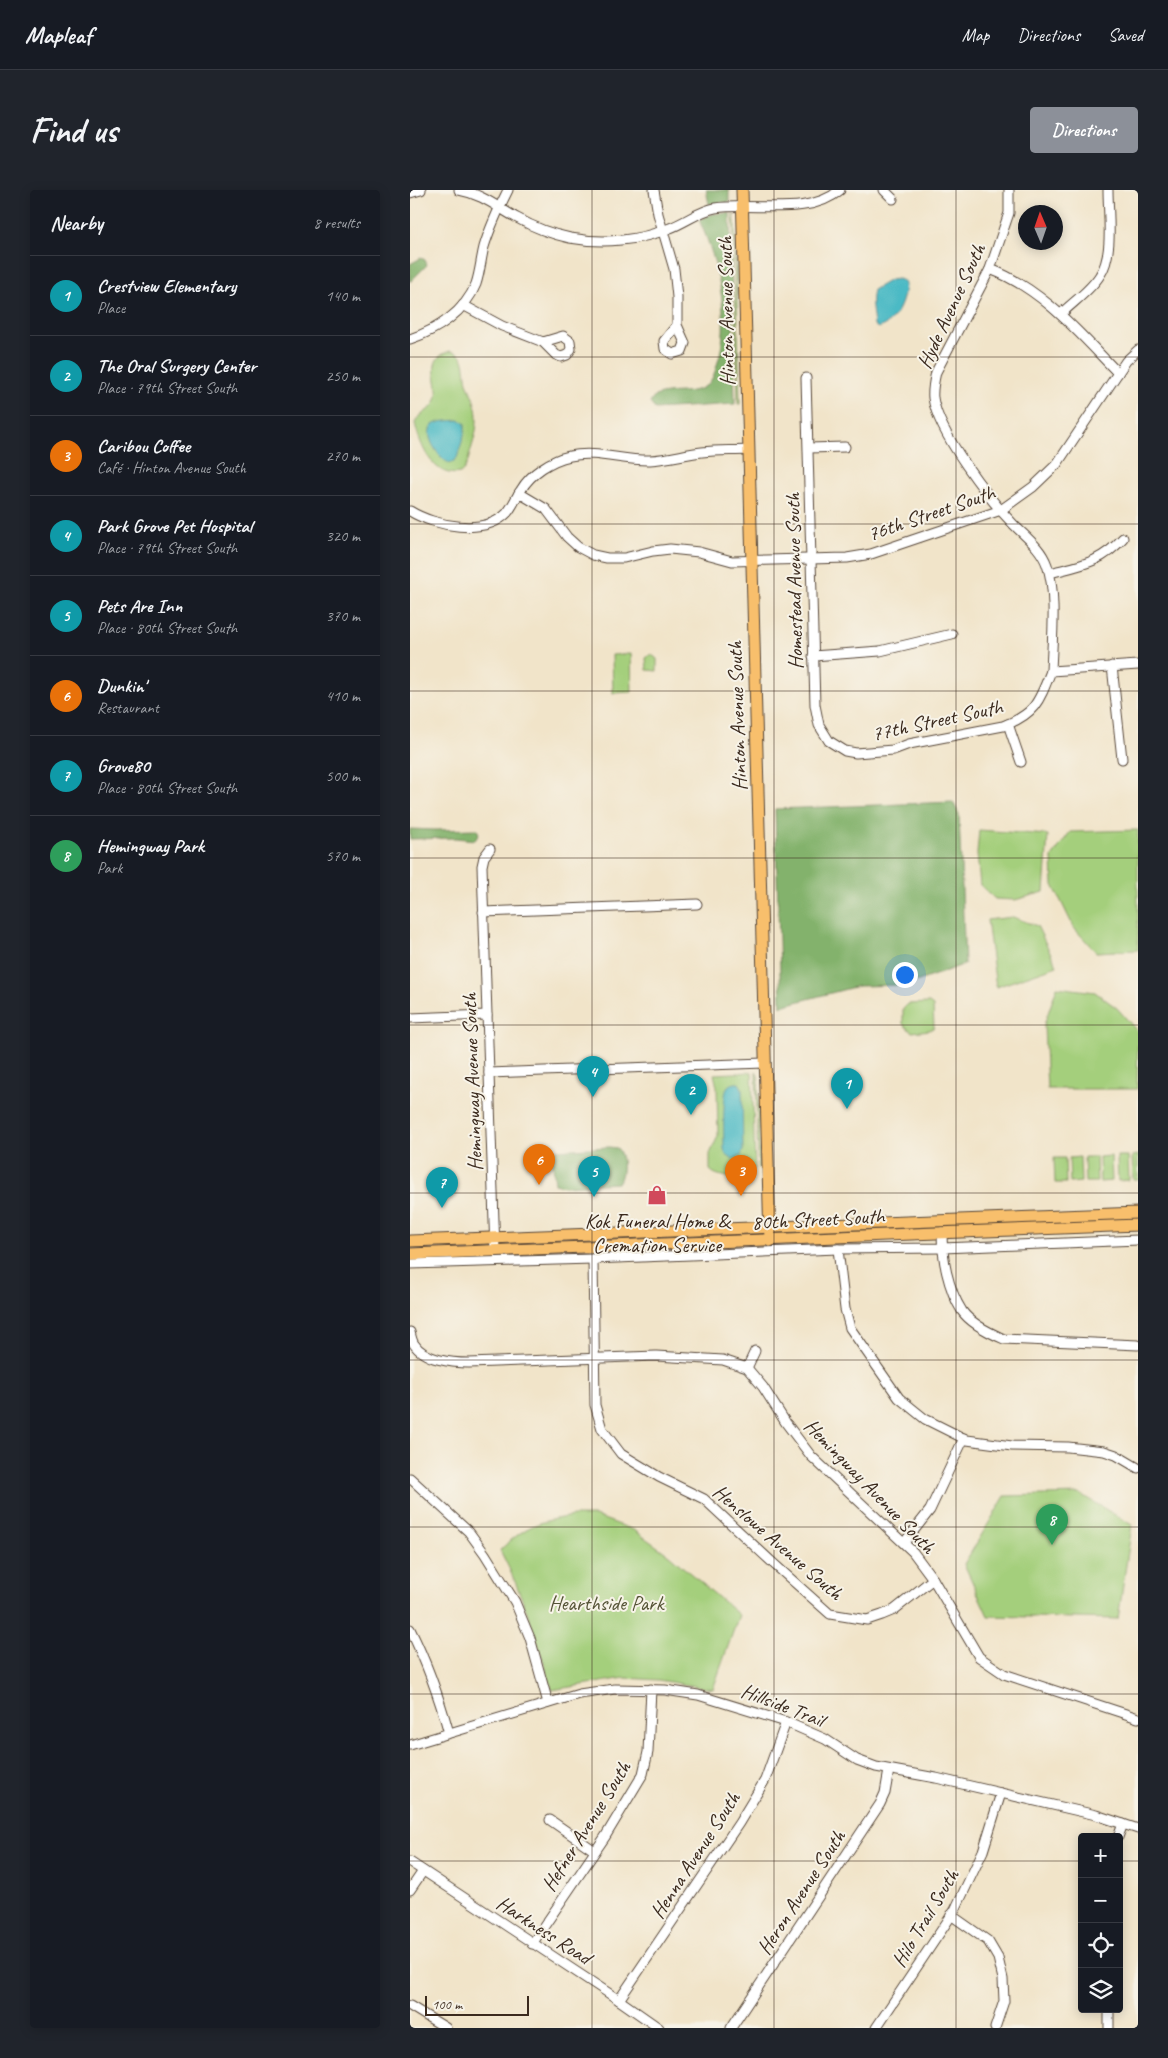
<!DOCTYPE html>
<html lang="en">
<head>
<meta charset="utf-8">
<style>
  :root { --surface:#171b24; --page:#20242c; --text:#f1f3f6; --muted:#9ea1a6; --line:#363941; --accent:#8c9099 }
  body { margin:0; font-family:Caveat,sans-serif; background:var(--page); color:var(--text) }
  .controls { position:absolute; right:15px; bottom:15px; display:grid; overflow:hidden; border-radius:5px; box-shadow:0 2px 12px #0003 }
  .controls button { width:45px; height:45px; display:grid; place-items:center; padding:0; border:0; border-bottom:1px solid var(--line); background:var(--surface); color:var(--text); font:25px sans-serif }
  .compass { position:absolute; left:608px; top:15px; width:45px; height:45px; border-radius:50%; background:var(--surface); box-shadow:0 2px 12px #0003; rotate:358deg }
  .scale { position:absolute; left:15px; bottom:12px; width:104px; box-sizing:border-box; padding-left:5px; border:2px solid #3b2a1e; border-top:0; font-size:14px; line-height:18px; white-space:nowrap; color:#3b2a1e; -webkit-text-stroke:4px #f7f3e8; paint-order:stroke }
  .you { position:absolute; left:494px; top:784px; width:18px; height:18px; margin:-12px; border:4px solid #fff; border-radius:50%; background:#1a73e8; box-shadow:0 0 0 8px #1a73e833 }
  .badge { display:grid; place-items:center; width:32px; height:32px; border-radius:50%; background:var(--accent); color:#fff; font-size:16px; font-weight:700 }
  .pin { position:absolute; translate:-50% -41px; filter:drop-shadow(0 1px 2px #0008) }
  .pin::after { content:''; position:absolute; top:26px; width:18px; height:15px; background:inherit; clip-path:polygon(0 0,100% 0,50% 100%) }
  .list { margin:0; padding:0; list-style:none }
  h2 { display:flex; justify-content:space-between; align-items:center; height:65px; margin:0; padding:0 20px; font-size:21px }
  h2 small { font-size:16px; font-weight:400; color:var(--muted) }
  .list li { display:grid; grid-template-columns:32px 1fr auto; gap:15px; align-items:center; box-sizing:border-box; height:80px; padding:0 20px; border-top:1px solid var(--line) }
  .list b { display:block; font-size:19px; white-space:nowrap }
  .list p { margin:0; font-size:16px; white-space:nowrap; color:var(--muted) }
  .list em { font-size:16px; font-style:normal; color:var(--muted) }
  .icon { flex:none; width:28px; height:28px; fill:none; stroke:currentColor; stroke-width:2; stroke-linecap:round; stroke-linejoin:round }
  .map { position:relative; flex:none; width:728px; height:1838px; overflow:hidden; border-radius:5px }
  header { display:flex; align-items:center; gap:30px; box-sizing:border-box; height:70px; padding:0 25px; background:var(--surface); border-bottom:1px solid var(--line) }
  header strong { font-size:24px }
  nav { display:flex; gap:28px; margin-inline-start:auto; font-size:18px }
  .intro { display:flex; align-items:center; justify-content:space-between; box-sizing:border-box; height:120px; padding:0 30px }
  h1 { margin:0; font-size:35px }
  .button { padding:12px 22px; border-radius:5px; background:var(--accent); color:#fff; font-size:18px; font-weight:700 }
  main { display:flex; gap:30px; padding:0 30px }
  aside { flex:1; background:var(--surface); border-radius:5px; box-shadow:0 2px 12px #0003 }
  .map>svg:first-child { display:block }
</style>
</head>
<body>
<header>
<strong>Mapleaf</strong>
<nav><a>Map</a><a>Directions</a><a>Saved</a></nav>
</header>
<div class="intro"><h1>Find us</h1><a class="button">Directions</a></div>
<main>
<aside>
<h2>Nearby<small>8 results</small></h2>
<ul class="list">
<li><span class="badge" style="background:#0f9aa8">1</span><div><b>Crestview Elementary</b><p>Place</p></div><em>140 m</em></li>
<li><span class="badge" style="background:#0f9aa8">2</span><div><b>The Oral Surgery Center</b><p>Place · 79th Street South</p></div><em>250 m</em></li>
<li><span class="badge" style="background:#e8710a">3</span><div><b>Caribou Coffee</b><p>Café · Hinton Avenue South</p></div><em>270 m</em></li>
<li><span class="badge" style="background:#0f9aa8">4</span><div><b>Park Grove Pet Hospital</b><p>Place · 79th Street South</p></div><em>320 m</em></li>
<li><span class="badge" style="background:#0f9aa8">5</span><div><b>Pets Are Inn</b><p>Place · 80th Street South</p></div><em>370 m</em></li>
<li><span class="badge" style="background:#e8710a">6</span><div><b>Dunkin'</b><p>Restaurant</p></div><em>410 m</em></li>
<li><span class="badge" style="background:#0f9aa8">7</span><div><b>Grove80</b><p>Place · 80th Street South</p></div><em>500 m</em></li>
<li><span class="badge" style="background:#2e9e5b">8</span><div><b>Hemingway Park</b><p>Park</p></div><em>570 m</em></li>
</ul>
</aside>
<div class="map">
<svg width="728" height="1838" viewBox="0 0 728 1838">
  <rect width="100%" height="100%" fill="#f7f3e8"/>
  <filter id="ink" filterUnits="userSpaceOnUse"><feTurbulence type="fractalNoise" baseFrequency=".02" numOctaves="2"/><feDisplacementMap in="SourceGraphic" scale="10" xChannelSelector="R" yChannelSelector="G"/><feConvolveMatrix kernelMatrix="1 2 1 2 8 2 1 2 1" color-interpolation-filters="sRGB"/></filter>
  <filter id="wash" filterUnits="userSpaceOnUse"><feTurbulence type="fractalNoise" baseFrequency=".0096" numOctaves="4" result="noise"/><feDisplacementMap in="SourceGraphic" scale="20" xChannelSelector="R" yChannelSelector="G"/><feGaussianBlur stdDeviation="1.12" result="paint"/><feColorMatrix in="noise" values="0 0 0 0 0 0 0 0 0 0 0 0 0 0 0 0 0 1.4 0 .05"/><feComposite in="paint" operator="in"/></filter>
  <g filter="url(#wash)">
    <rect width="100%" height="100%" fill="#f1e4c9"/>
    <g fill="#a4cf7c" stroke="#707c4d" fill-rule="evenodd">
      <polygon points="323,24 325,31 330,214 328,214"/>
      <path d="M 40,161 C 58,164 54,179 57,192 C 59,199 63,206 65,214 C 70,231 65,247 60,263 C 58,271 56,279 50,283 C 23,289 9,253 5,233 C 9,223 23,220 26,210 C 32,192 12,170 40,161 ZM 49,230 L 42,272 C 29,271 24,257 20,246 L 27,233 Z"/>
      <polygon points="221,464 222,502 203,503 202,465"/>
      <polygon points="241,464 247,469 247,481 237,480 236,468"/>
      <polygon points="569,640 638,645 634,702 605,710 585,709 570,695 567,664"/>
      <polygon points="728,640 728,760 686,762 664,738 643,695 642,667 660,642"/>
      <polygon points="603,727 627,736 647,776 586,797 577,730"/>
      <polygon points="647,797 685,802 707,818 728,842 727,899 637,899 634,835"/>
      <polygon points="519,813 523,816 524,837 520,840 502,842 493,834 493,819 498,814"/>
      <polygon points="346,881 348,886 350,978 348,979"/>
      <path d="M 342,882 L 345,979 L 336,981 L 325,990 C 317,985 306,987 300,980 L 300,964 L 308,946 L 307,897 L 304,884 Z"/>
      <polygon points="728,965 728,990 723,990 722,966"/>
      <polygon points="701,966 702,991 690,992 689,967"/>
      <polygon points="707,966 718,966 719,990 708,991"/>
      <polygon points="670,967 671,992 660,993 659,968"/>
      <polygon points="674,967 686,967 687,992 675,992"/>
      <polygon points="644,968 655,968 656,993 645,993"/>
      <polygon points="670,1304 722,1335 708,1429 578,1426 554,1374 595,1306"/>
      <path d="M 164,1326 L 185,1326 L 224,1340 L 259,1365 L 329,1425 L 303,1499 L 248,1490 L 215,1488 L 142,1500 C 128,1452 113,1404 90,1360 C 117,1335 128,1331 164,1326 Z"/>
    </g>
    <g fill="#83b26c" stroke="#5f6e45">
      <polygon points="296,0 319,0 319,12 299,14"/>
      <path d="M 320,23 L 325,214 L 245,219 L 240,213 L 245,206 C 261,199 283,206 297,195 C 303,189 305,182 307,175 C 322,131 308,70 289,30 L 303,24 Z"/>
      <polygon points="11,68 15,70 17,75 0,92 0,74"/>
      <polygon points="543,612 549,624 555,774 498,795 448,796 371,816 365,619"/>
      <polygon points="0,639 25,640 67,639 69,644 65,650 46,648 0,649"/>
      <path d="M 199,957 L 207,958 C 214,965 214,985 208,993 L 155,996 L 145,994 L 142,966 L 145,960 Z"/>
    </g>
    <g fill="#4cbac5" stroke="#447272">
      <path d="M 488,89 L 494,91 L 495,95 C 494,113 486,132 468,138 L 464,135 C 463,125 460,110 463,100 L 480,90 Z"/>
      <path d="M 49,230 L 55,233 L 55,242 L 47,268 L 44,271 L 39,273 C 30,269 13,246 22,236 C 27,230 41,231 49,230 Z"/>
      <path d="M 325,893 L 329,893 L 332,898 L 333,961 L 331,966 L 322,969 L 316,965 L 314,959 C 314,949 312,903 318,896 C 320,894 323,894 325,893 Z"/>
    </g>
  </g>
  <g filter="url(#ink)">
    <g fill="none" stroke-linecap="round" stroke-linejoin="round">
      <defs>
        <g id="minor">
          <path d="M 49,0 C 72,4 87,17 107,28 C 123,37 141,44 160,48 C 193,54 229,51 260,38 C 276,32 289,21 305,18 C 344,12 399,27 430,0"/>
          <polyline points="244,0 248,24 264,79 267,107 267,135 275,153 272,161 262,164 255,159 254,151 267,135"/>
          <polyline points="474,0 483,9"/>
          <path d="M 599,0 L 599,23 L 580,79 L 526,182 C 524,191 522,199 523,208 C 528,243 579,309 604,335 C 617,348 631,358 637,375 C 647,402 642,452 641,481"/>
          <polyline points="0,3 11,0"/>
          <path d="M 580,79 C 633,99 670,144 708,183"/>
          <polyline points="53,115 92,136 133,152 146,165 151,167 157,165 161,159 160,151 153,146 133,152"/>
          <path d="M 651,124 C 663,112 681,100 690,85 C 704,65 698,24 698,0"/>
          <path d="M 0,149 C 27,140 55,122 66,94 C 70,82 71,69 74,57 C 80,37 89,18 98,0"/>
          <path d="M 396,188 L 405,515 L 409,535 L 419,551 L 435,561 L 446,563 L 483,560 L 499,554 L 593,536 C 625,524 629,512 641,481 L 728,475"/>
          <polyline points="399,258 435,257"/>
          <polyline points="109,303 136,319 157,347 168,357 183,365 197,368 214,368 243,361 260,359 289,362 322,371 437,368 461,364 591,320 623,297 647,274 716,171 728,160"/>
          <path d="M 0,321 C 24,336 75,346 97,323 C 103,316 106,307 111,300 C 121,283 141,270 160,266 C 186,260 213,271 240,270 C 258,269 275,264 292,262 C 308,260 323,261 338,260"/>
          <path d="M 640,383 C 671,375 691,373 713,348"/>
          <polyline points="403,466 470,461 542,444"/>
          <polyline points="702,476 712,569"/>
          <polyline points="598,534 611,572"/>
          <polyline points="80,659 74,667 72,676 85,1061"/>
          <polyline points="73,722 287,714"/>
          <polyline points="0,828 77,825"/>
          <polyline points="79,883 354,873"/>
          <path d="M 532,1042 C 532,1068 538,1099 552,1121 C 561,1134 580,1143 594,1149 L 728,1155"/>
          <polyline points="428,1059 435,1119 440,1138 489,1208 515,1229 557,1250 602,1256 658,1257 694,1261 706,1265 728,1278"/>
          <polyline points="183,1069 185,1215 192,1239 211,1264 249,1287 294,1309 364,1374 420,1424 457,1430 472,1425 484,1420 523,1389"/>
          <polyline points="0,1074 183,1069 428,1059 532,1058 728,1050"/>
          <path d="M 0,1142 C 1,1146 2,1151 4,1154 C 14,1170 42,1173 59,1173 L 246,1166 L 313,1170 L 337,1178 L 353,1197 L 376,1233 L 401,1266 L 503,1362 L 523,1389 L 569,1467 L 594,1484 L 728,1528"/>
          <polyline points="337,1178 345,1161"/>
          <polyline points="0,1288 59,1342 75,1364 105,1412 120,1448 138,1513"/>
          <polyline points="494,1353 520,1320 554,1248"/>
          <path d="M 0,1439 C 17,1473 29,1507 39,1543"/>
          <polyline points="0,1555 169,1504 205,1499 255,1500 288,1505 376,1532 415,1549 447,1570 466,1577 526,1588 686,1625 728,1639"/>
          <polyline points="140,1630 185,1661"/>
          <polyline points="708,1647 713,1634"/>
          <polyline points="0,1672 209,1810 249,1838"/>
          <polyline points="0,1700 13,1681"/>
          <polyline points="541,1725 578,1751 588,1768 593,1789 594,1811 585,1838"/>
          <polyline points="122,1754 195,1647 233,1584 238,1562 241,1499"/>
          <polyline points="209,1810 329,1633 355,1590 376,1532"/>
          <polyline points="0,1816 36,1838"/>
          <polyline points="699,1819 699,1838"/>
          <polyline points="321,1838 470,1614 475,1603 479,1580"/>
          <polyline points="466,1838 545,1720 573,1661 591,1603"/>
        </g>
        <g id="major">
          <polyline points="332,0 360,1051"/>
          <polyline points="0,1051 728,1023"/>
          <polyline points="0,1064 728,1035"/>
        </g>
      </defs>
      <use href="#minor" stroke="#564638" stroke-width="11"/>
      <use href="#major" stroke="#564638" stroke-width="13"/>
      <use href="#minor" stroke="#fff" stroke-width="9"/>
      <use href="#major" stroke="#f8bf6c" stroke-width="11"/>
    </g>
  </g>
  <path fill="none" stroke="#3b2a1e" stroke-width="1" stroke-opacity="0.55" d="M 182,0 L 182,1838M 364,0 L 364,1838M 546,0 L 546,1838M 0,167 L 728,167M 0,334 L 728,334M 0,501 L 728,501M 0,668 L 728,668M 0,835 L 728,835M 0,1003 L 728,1003M 0,1170 L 728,1170M 0,1337 L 728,1337M 0,1504 L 728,1504M 0,1671 L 672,1671M 709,1671 L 728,1671"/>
  <defs>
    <symbol id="shop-bare" viewBox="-9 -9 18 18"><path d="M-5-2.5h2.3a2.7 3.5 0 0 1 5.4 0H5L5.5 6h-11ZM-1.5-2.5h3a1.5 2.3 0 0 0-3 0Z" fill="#d1495b" stroke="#f7f3e8" stroke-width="2.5" paint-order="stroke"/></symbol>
  </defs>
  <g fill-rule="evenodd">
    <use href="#shop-bare" x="233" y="991" width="28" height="28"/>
  </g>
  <g text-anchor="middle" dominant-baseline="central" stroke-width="4" stroke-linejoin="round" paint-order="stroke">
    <g font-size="21" fill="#3b2a1e" stroke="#f7f3e8">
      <text transform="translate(541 116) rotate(-65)">Hyde Avenue South</text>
      <text transform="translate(316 121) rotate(-91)">Hinton Avenue South</text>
      <text transform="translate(521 323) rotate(-19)">76th Street South</text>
      <text transform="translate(384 391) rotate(-91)">Homestead Avenue South</text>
      <text transform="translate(327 526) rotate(-92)">Hinton Avenue South</text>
      <text transform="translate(527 530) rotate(-12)">77th Street South</text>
      <text transform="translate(62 892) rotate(-92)">Hemingway Avenue South</text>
      <text transform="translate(408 1029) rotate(-3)">80th Street South</text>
      <text transform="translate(460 1296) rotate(46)">Hemingway Avenue South</text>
      <text transform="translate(368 1352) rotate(41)">Henslowe Avenue South</text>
      <text transform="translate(373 1515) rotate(21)">Hillside Trail</text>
      <text transform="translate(176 1636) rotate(-58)">Hefner Avenue South</text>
      <text transform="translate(285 1665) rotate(-57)">Henna Avenue South</text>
      <text transform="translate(391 1702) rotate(-57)">Heron Avenue South</text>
      <text transform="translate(515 1728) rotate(-59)">Hilo Trail South</text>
      <text transform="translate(134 1740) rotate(33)">Harkness Road</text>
    </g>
    <g font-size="21" fill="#3b2a1e" stroke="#f7f3e8">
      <text x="247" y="1031">Kok Funeral Home &amp;<tspan x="247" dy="24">Cremation Service</tspan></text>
    </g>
    <g font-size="21" fill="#555336" stroke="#f7f3e8">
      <text x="196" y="1413">Hearthside Park</text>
    </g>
  </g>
</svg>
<div class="controls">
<button>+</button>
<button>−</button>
<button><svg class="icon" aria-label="locate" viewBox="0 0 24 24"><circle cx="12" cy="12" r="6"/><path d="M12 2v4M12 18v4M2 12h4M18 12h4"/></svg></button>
<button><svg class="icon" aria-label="layers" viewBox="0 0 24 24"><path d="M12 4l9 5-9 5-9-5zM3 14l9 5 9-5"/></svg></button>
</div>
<svg class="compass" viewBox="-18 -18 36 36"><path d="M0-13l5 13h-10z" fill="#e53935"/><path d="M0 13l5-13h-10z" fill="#9ea1a6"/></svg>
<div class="scale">100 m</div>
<div class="you"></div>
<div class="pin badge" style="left:437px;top:919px;background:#0f9aa8">1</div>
<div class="pin badge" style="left:281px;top:925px;background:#0f9aa8">2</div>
<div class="pin badge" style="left:331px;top:1006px;background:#e8710a">3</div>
<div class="pin badge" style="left:183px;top:907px;background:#0f9aa8">4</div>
<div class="pin badge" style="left:184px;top:1007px;background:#0f9aa8">5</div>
<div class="pin badge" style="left:129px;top:995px;background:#e8710a">6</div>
<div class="pin badge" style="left:32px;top:1018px;background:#0f9aa8">7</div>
<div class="pin badge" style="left:642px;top:1355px;background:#2e9e5b">8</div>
</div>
</main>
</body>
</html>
